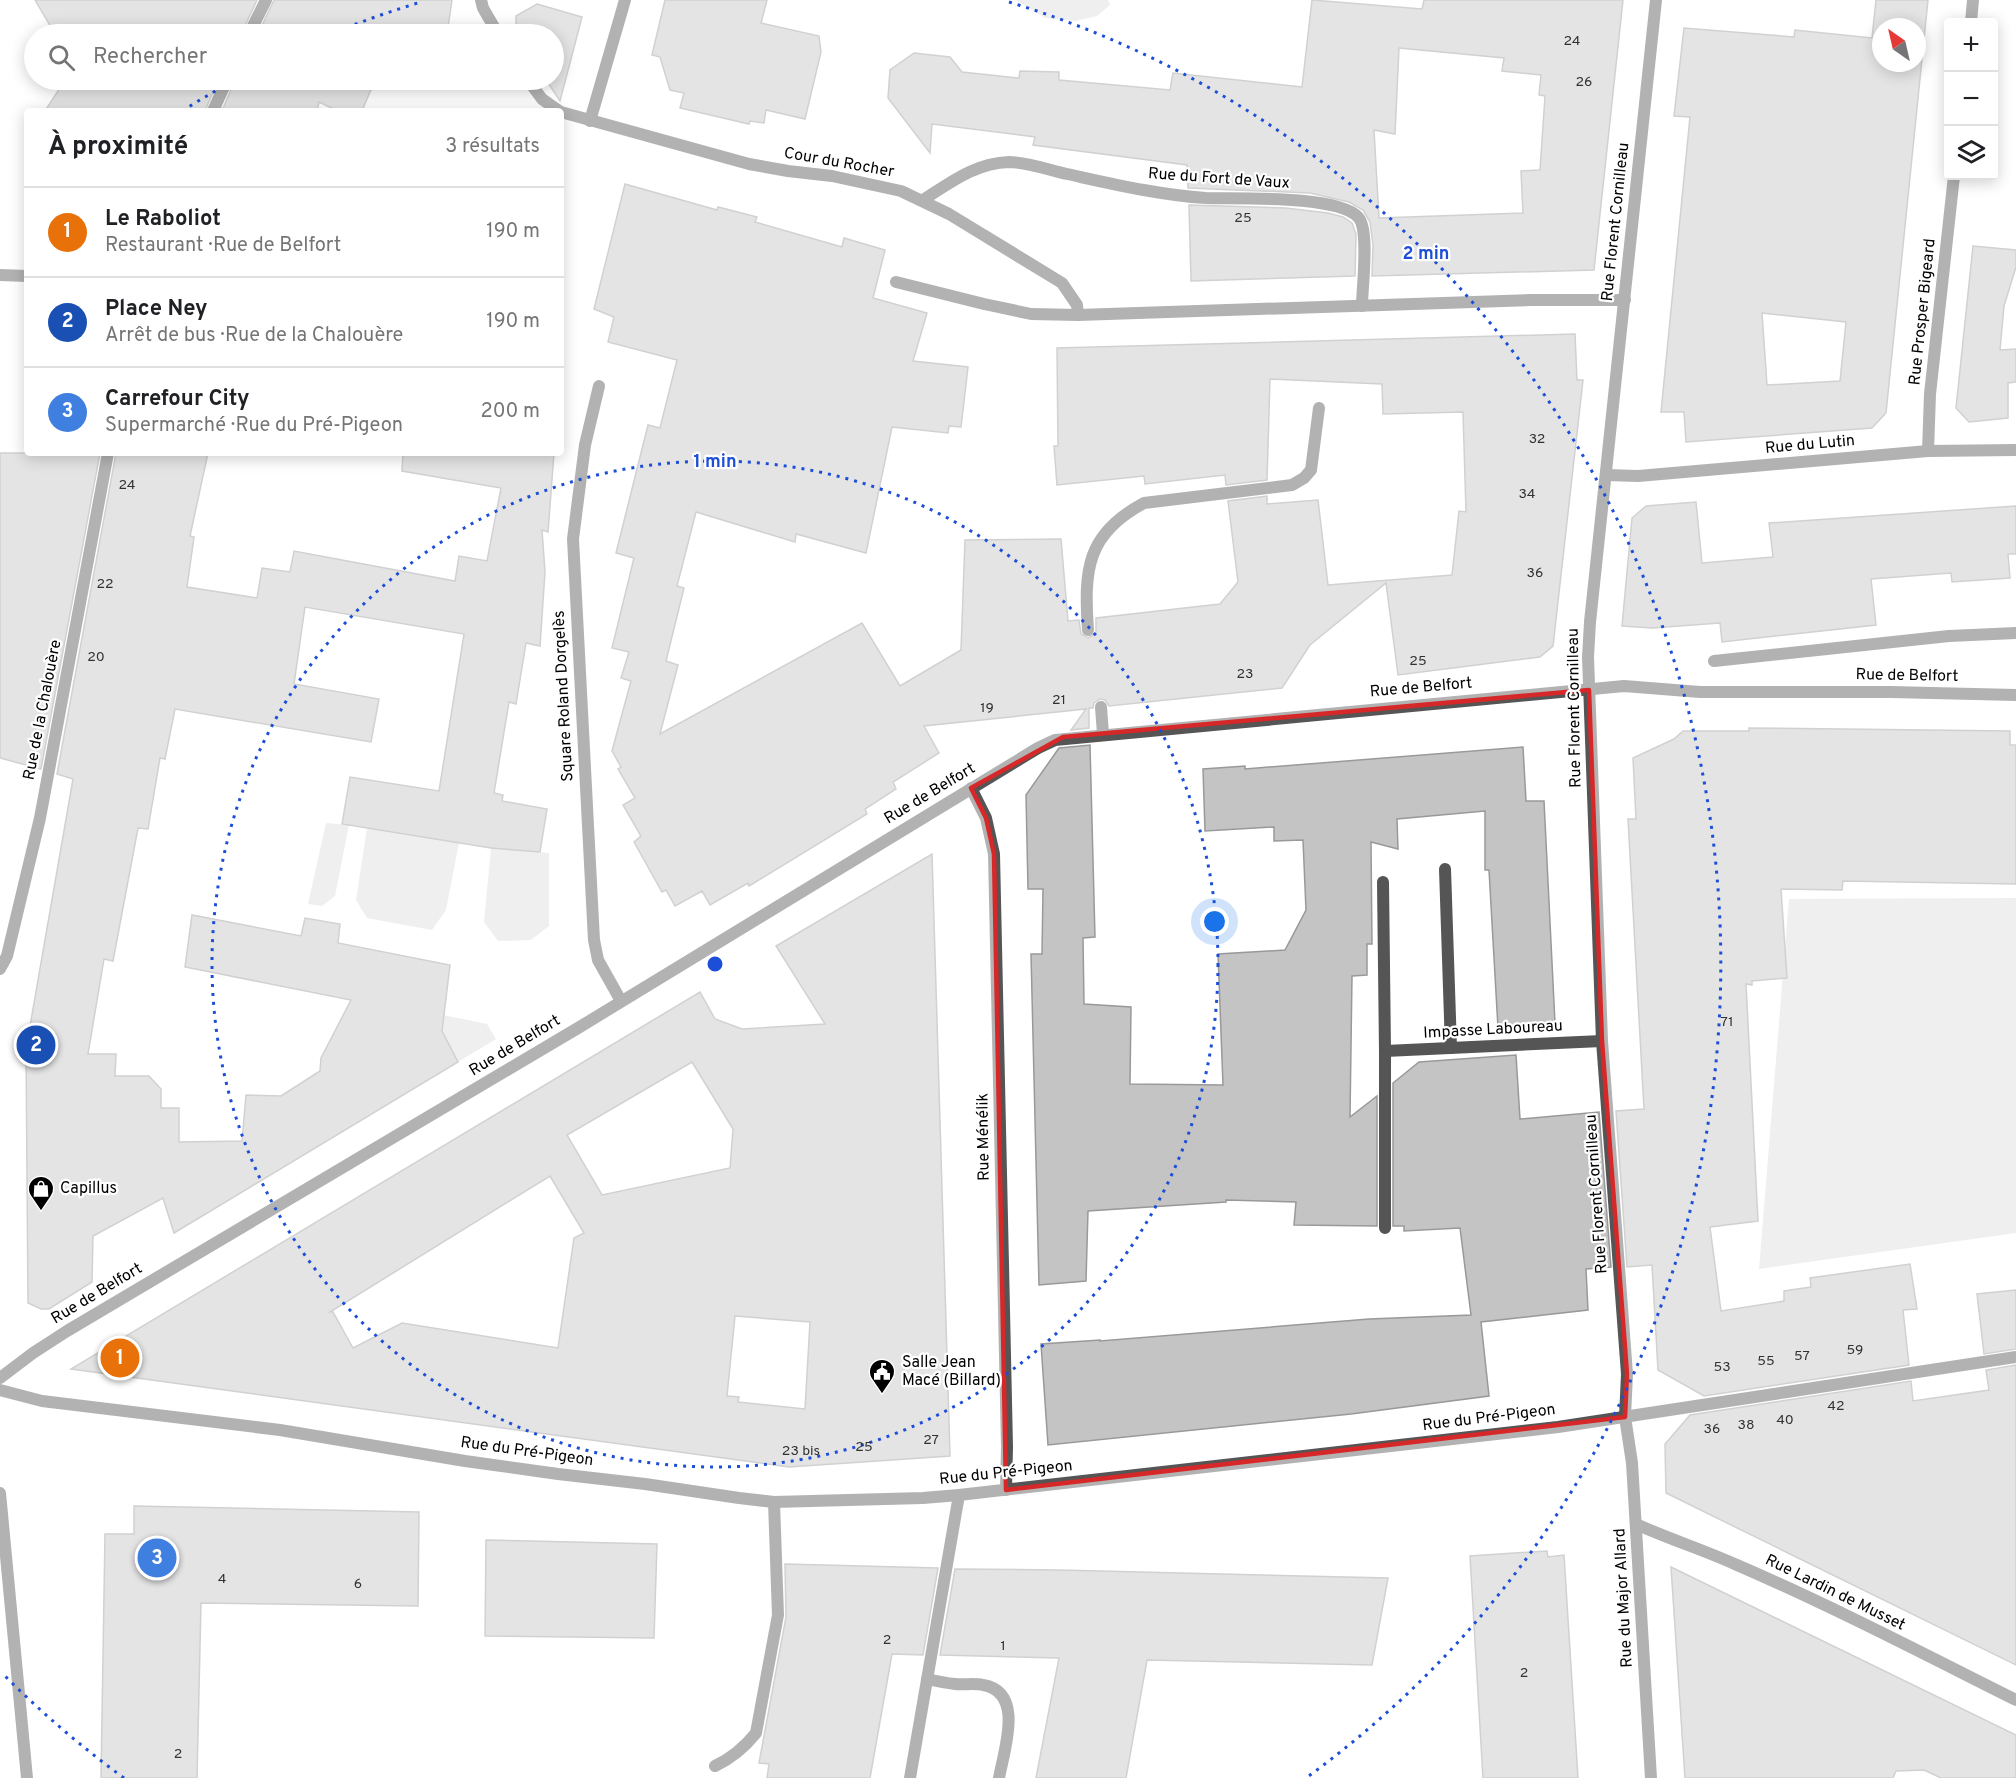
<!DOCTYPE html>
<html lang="fr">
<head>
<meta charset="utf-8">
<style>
  :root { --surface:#fff; --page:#f2f2f2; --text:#202124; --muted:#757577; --line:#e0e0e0; --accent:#0b8043 }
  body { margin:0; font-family:Overpass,sans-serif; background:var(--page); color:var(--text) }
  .controls { position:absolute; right:18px; top:18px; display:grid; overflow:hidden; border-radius:6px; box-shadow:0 3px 15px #0003 }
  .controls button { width:54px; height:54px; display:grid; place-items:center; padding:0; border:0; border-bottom:2px solid var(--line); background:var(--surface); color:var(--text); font:30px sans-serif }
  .compass { position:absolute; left:1872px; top:18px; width:54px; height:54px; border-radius:50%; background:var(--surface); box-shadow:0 3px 15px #0003; rotate:326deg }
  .you { position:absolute; left:1215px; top:922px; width:21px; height:21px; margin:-15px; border:4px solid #fff; border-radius:50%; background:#1a73e8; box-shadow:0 0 0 9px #1a73e833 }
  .badge { display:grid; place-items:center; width:39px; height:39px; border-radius:50%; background:var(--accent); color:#fff; font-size:20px; font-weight:700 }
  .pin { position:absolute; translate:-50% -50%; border:3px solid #fff; box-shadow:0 2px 6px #0006 }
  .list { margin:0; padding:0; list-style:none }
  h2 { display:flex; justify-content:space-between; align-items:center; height:78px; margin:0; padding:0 24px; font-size:26px }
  h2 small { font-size:20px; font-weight:400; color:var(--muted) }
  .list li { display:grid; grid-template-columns:39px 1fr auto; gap:18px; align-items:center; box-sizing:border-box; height:90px; padding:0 24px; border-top:2px solid var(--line) }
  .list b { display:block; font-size:22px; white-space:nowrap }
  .list p { margin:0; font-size:20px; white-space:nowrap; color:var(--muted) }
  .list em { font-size:20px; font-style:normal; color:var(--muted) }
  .icon { flex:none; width:33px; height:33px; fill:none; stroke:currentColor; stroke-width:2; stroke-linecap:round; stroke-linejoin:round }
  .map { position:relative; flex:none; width:2016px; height:1778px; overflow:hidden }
  .search { position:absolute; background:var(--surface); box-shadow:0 3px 15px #0003; left:24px; top:24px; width:540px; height:66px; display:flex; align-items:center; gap:15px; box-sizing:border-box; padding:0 21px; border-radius:33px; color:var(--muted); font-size:22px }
  .panel { position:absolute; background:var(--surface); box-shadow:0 3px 15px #0003; left:24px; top:108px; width:540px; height:348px; border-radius:6px }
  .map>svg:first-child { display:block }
</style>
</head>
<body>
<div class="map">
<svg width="2016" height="1778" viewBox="0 0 2016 1778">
  <rect width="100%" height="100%" fill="#fff"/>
  <g fill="#dcdcdc">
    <polygon points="1016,0 1108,0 1110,5 1097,16 1076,21 1045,18"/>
    <polygon points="326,823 349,825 335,896 322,906 308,904"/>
    <polygon points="367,828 459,843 446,910 432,930 367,918 356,900"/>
    <polygon points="491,848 549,853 549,926 531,940 498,941 484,922"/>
    <polygon points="2016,898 2016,1233 1759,1269 1789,899"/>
    <polygon points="443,1015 487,1024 496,1039 458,1062 442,1030"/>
  </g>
  <g fill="#c4c4c4" stroke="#999" stroke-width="1.5" fill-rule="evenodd">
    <polygon points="35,0 257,0 241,34 55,34"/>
    <polygon points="274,0 452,0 447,34 258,34"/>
    <polygon points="665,0 767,0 761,23 819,36 821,52 805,119 766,110 764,123 750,121 749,124 680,108 684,93 670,90 660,57 652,55"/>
    <path d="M 1312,0 L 1422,9 L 1424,0 L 1623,0 L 1594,270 L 1372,276 L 1373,245 L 1370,222 L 1363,210 L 1349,202 L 1310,193 L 1188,188 L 1187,165 L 1033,145 L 1035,137 L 932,124 L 930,153 L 888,98 L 890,70 L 914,53 L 950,57 L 962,72 L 1019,78 L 1020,71 L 1059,72 L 1059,80 L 1170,90 L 1173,73 L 1302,87 ZM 1399,48 L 1504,58 L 1502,71 L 1541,75 L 1539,95 L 1545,96 L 1540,170 L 1521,171 L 1523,213 L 1379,218 L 1374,130 L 1395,134 Z"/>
    <path d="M 1876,0 L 1928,0 L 1886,413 L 1872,428 L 1686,442 L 1684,412 L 1661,412 L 1690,117 L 1674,116 L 1684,28 L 1794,37 L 1795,30 L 1872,38 ZM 1881,27 L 1917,27 L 1917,63 L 1881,63 ZM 1762,313 L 1846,322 L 1840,381 L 1767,385 Z"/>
    <polygon points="537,4 582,17 560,101 546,80 554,80 554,34 519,34 516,30 516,16"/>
    <polygon points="65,80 218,80 205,111 45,111"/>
    <polygon points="235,80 375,80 362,111 338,111 319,102 317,111 222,111"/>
    <polygon points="625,184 717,210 718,207 757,217 755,222 842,247 844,238 885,250 873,298 927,313 913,361 968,367 961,427 949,426 948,433 892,427 866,553 796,534 795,542 696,512 677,586 684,588 666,661 678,665 660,734 862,623 900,686 961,650 965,540 1061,539 1068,621 1079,620 1081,634 1088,638 1096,633 1096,618 1220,604 1238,582 1228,501 1267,496 1267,504 1318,500 1328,585 1452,575 1459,511 1466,512 1463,412 1383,414 1382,384 1270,379 1267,480 1226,485 1225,475 1145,484 1144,476 1057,485 1054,446 1058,446 1057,348 1575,334 1577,380 1583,380 1553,646 1540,657 1398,675 1386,583 1310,645 1282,688 1109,706 1105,700 1100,699 1094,703 1093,708 1089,708 1089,728 1071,730 1086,709 924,726 939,753 893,782 896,789 865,809 867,814 749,886 748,883 710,905 702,891 675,906 666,890 662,892 634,842 641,836 623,805 635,798 618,769 621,767 612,751 631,681 621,678 629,652 612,648 634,558 616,553 648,425 660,428 677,360 608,342 614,317 594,309"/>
    <polygon points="1189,205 1286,208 1328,213 1343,217 1352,223 1356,234 1355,276 1191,281"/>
    <polygon points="1973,246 2016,250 2016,267 2004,306 2000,350 2016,349 2016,382 2008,383 2008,418 1969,422 1956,408"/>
    <polygon points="0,453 100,453 41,769 0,758"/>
    <polygon points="116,453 208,453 190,536 194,537 187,587 257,598 262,568 290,572 294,551 455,581 459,556 487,561 501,488 402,471 403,453 554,453 548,532 542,530 545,572 540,646 526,643 516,704 509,702 494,793 503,795 502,801 547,809 540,852 491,848 342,824 350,777 439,791 464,634 305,607 294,684 379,699 371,742 175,709 165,759 160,758 148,829 138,828 113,961 104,959 88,1054 116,1054 115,1076 149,1076 161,1089 161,1108 179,1108 179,1142 242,1141 246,1095 281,1096 320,1071 321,1058 351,1000 185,967 192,915 301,936 305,918 340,924 338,943 450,965 442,1031 458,1062 174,1233 163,1198 93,1236 92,1282 49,1309 41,1309 28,1303 26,1049 73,779 57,774"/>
    <polygon points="1696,502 1702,563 1773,557 1769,523 2016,506 2016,554 2008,554 2010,578 1952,582 1951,573 1871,579 1876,625 1722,642 1720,623 1652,628 1622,626 1632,518 1646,506"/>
    <polygon points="1749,728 2010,731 2010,745 2016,745 2016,884 1843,881 1842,890 1781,889 1787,978 1752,981 1752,985 1746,984 1758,1221 1710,1227 1721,1311 1784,1301 1784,1291 1811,1287 1810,1278 1910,1264 1917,1309 1903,1310 1909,1365 1704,1396 1658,1370 1652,1265 1627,1267 1616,1111 1644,1109 1628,819 1636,819 1633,758 1674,739 1683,731 1749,731"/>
    <polygon points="1090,745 1095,937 1083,938 1084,1004 1131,1007 1130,1084 1223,1085 1218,954 1285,950 1306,910 1303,840 1274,841 1274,827 1205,831 1203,769 1245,766 1245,769 1523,747 1526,801 1544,801 1555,1023 1498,1028 1489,870 1485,870 1485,811 1397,819 1398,849 1371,842 1372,944 1367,944 1367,975 1352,976 1350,1117 1377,1096 1377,1226 1294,1225 1296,1202 1226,1200 1226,1202 1088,1211 1086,1281 1039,1285 1031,954 1042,954 1043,889 1028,889 1026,795 1059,748"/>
    <path d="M 932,854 L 950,1456 L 789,1467 L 71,1369 L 700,992 L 715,1019 L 742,1029 L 825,1024 L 776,946 ZM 692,1062 L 733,1129 L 730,1168 L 602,1195 L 567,1135 ZM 550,1176 L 584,1233 L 574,1238 L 558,1348 L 402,1323 L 353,1348 L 333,1312 L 330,1312 ZM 735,1316 L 810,1322 L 805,1409 L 738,1402 L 739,1397 L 727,1396 Z"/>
    <polygon points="1516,1055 1520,1119 1599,1112 1611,1267 1586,1269 1588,1310 1481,1322 1489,1396 1351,1414 1048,1445 1041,1344 1100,1340 1100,1341 1369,1319 1471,1315 1460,1228 1404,1231 1404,1226 1393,1226 1393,1083 1419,1062"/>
    <polygon points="2016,1290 2016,1349 1984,1354 1977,1294"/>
    <polygon points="2016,1365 2016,1665 1666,1493 1665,1444 1690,1415 1911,1381 1913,1401 1989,1390 1986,1370"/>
    <polygon points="134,1506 419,1512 418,1606 201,1603 197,1778 101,1778 105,1534 134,1534"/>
    <polygon points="486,1540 657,1544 654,1638 485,1636"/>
    <polygon points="1547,1551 1548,1557 1564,1555 1578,1778 1483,1778 1470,1556"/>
    <polygon points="785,1564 938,1568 923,1655 892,1654 870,1778 767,1778 769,1764 759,1763 786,1617"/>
    <polygon points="1671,1567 2016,1735 2016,1778 1941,1778 1924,1770 1896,1771 1893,1778 1685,1778"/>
    <polygon points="955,1569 1059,1570 1388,1578 1372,1665 1147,1660 1126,1778 1036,1778 1059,1658 940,1655"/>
  </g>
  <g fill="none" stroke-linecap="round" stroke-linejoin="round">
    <g stroke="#555" stroke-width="12">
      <path d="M 1088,630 C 1084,570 1086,534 1144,503 L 1292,485 L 1304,478 L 1311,470 L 1319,408"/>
      <polyline points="1714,661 1949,636 2016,633"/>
      <polyline points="1101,707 1103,734"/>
      <polyline points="1445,869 1451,1048"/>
      <path d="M 715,1766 C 732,1758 744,1748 756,1733 L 778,1615 L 774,1502"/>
    </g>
    <g stroke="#555" stroke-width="12">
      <polyline points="481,0 483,8 498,34"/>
      <polyline points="1971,22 1973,0"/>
      <polyline points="528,80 542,99 559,111"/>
      <polyline points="561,112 749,164 788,171 832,176 901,191 949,214 1062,283 1077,305 1078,315"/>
      <polyline points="590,121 625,0"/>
      <path d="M 923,200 C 950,183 975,163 1009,162 C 1027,162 1049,170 1067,174 C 1113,184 1159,195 1206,198 C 1238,199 1337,195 1358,217 C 1370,229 1362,287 1362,306"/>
      <polyline points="0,275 27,276"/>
      <polyline points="896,282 984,304 1031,314 1078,315 1530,300 1625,300"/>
      <polyline points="599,386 585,445 573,539 594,940 598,960 621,1001"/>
      <polyline points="1928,451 1930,394 1954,176"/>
      <polyline points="1606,475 1638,476 1928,451 2016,450"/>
      <polyline points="971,788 986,818 994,854 1007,1447 1006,1490"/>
      <polyline points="1383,882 1385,1051"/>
      <polyline points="1385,1228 1385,1051 1602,1041"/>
      <polyline points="0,1378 33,1353 67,1331 578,1028 1038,748 1055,740 1624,686 1700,692 1891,692 2016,695"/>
      <polyline points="0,1390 42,1401 280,1430 465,1461 558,1474 645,1484 739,1498 774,1502 923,1498 959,1495 1558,1427 2016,1357"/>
      <path d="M 1636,1524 C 1669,1539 1704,1550 1737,1565 C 1832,1606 1924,1654 2016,1700"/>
      <path d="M 927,1679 C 936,1681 946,1683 955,1684 C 964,1685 974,1683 983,1685 C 1025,1692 1004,1750 999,1778"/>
      <polyline points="910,1778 959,1495"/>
      <polyline points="1651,1778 1632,1463 1625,1417 1627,1374 1602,1041 1588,657 1590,622 1656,0"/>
    </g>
    <g stroke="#555" stroke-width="12">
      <polyline points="249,34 266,0"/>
      <polyline points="213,111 227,80"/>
      <polyline points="0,969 7,956 40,818 108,453"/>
      <polyline points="0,1493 27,1778"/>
    </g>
  </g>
  <path d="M0 0H2016V1778H0ZM 1589,690 L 1602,1041 L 1627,1374 L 1625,1417 L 1006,1490 L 994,854 L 986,818 L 971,788 L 1063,737 Z" fill="#fff" fill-opacity=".55" fill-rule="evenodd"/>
  <path fill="none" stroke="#d62828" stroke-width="4.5" stroke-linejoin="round" d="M 1589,690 L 1602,1041 L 1627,1374 L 1625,1417 L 1006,1490 L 994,854 L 986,818 L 971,788 L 1063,737 Z"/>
  <g fill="none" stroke="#1d4ed8" stroke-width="3" stroke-dasharray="3 6">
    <circle cx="715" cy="964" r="503"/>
    <path d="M124 1778A1006 1006 0 0 1 4 1675M182 111A1006 1006 0 0 1 235 80M338 31A1006 1006 0 0 1 421 2M1009 2A1006 1006 0 0 1 1306 1778"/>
  </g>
  <defs>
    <symbol id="shop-pin" viewBox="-11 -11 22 30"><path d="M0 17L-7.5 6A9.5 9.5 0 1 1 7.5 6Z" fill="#000" stroke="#fff"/><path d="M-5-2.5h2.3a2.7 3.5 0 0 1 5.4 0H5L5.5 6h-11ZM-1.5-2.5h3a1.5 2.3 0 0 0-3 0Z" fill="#fff"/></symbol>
    <symbol id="civic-pin" viewBox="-11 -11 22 30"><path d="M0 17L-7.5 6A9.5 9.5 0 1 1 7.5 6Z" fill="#000" stroke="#fff"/><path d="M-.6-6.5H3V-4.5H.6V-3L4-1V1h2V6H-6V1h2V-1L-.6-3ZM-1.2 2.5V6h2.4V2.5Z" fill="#fff"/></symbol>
  </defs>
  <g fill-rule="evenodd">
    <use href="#shop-pin" x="26" y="1174" width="30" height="40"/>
    <use href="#civic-pin" x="867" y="1357" width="30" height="40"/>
  </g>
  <g text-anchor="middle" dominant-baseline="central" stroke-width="4.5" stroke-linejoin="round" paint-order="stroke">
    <g font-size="14" fill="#313131">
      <text x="1572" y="41">24</text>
      <text x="1584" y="82">26</text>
      <text x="1243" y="218">25</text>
      <text x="1537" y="439">32</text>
      <text x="127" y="485">24</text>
      <text x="1527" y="494">34</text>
      <text x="1535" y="573">36</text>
      <text x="105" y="584">22</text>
      <text x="96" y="657">20</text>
      <text x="1418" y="661">25</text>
      <text x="1245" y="674">23</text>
      <text x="1059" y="700">21</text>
      <text x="987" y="708">19</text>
      <text x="1727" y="1022">71</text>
      <text x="1855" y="1350">59</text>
      <text x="1802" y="1356">57</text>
      <text x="1766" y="1361">55</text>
      <text x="1722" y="1367">53</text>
      <text x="1836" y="1406">42</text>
      <text x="1785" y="1420">40</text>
      <text x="1746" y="1425">38</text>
      <text x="1712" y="1429">36</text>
      <text x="931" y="1440">27</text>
      <text x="864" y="1447">25</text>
      <text x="801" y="1451">23 bis</text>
      <text x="222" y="1579">4</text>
      <text x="358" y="1584">6</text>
      <text x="887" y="1640">2</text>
      <text x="1003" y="1646">1</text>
      <text x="1524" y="1673">2</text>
      <text x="178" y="1754">2</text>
    </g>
    <g font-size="16" fill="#000" stroke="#fff">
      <text transform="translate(839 163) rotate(10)">Cour du Rocher</text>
      <text transform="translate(1219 179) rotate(4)">Rue du Fort de Vaux</text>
      <text transform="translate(1616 222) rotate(-84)">Rue Florent Cornilleau</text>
      <text transform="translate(1923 312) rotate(-84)">Rue Prosper Bigeard</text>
      <text transform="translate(1810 445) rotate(-5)">Rue du Lutin</text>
      <text transform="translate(1907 676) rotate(1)">Rue de Belfort</text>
      <text transform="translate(1421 688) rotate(-5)">Rue de Belfort</text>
      <text transform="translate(564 696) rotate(-93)">Square Roland Dorgelès</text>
      <text transform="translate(1575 708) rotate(-91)">Rue Florent Cornilleau</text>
      <text transform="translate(43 710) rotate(-79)">Rue de la Chalouère</text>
      <text transform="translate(930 794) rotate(-31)">Rue de Belfort</text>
      <text transform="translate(1493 1030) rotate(-3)">Impasse Laboureau</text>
      <text transform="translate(515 1046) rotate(-31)">Rue de Belfort</text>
      <text transform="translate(984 1137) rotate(-91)">Rue Ménélik</text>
      <text transform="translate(1597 1194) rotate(-94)">Rue Florent Cornilleau</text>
      <text transform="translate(97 1294) rotate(-31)">Rue de Belfort</text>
      <text transform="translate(1489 1418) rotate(-7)">Rue du Pré-Pigeon</text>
      <text transform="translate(527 1452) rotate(8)">Rue du Pré-Pigeon</text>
      <text transform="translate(1006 1473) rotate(-6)">Rue du Pré-Pigeon</text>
      <text transform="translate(1835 1593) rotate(26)">Rue Lardin de Musset</text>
      <text transform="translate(1624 1598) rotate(-93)">Rue du Major Allard</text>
    </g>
    <g font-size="16" fill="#000" stroke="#fff" text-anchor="start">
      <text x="60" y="1189">Capillus</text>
      <text x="902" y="1363">Salle Jean<tspan x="902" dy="18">Macé (Billard)</tspan></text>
    </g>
  </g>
  <circle cx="715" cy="964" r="9" fill="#1d4ed8" stroke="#fff" stroke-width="3"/>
  <g font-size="18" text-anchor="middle" font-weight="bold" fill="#1d4ed8" stroke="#fff" stroke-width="4.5" stroke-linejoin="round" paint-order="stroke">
    <text x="1426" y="259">2 min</text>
    <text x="715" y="467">1 min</text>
  </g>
</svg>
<div class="controls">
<button>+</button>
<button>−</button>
<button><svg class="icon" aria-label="layers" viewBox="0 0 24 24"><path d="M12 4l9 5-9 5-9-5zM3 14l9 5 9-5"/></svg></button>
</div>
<svg class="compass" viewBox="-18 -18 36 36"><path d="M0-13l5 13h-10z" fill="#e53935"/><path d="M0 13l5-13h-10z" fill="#757577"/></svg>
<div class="you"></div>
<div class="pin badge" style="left:120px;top:1358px;background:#e8710a">1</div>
<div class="pin badge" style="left:36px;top:1045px;background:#1a4fb4">2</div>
<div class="pin badge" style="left:157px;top:1558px;background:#3f7fe0">3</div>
<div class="search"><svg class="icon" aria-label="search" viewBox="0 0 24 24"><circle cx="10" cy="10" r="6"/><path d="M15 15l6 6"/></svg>Rechercher</div>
<section class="panel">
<h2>À proximité<small>3 résultats</small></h2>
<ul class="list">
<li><span class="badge" style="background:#e8710a">1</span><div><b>Le Raboliot</b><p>Restaurant · Rue de Belfort</p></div><em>190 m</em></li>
<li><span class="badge" style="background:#1a4fb4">2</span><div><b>Place Ney</b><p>Arrêt de bus · Rue de la Chalouère</p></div><em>190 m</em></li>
<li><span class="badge" style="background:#3f7fe0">3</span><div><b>Carrefour City</b><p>Supermarché · Rue du Pré-Pigeon</p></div><em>200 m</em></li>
</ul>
</section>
</div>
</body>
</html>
